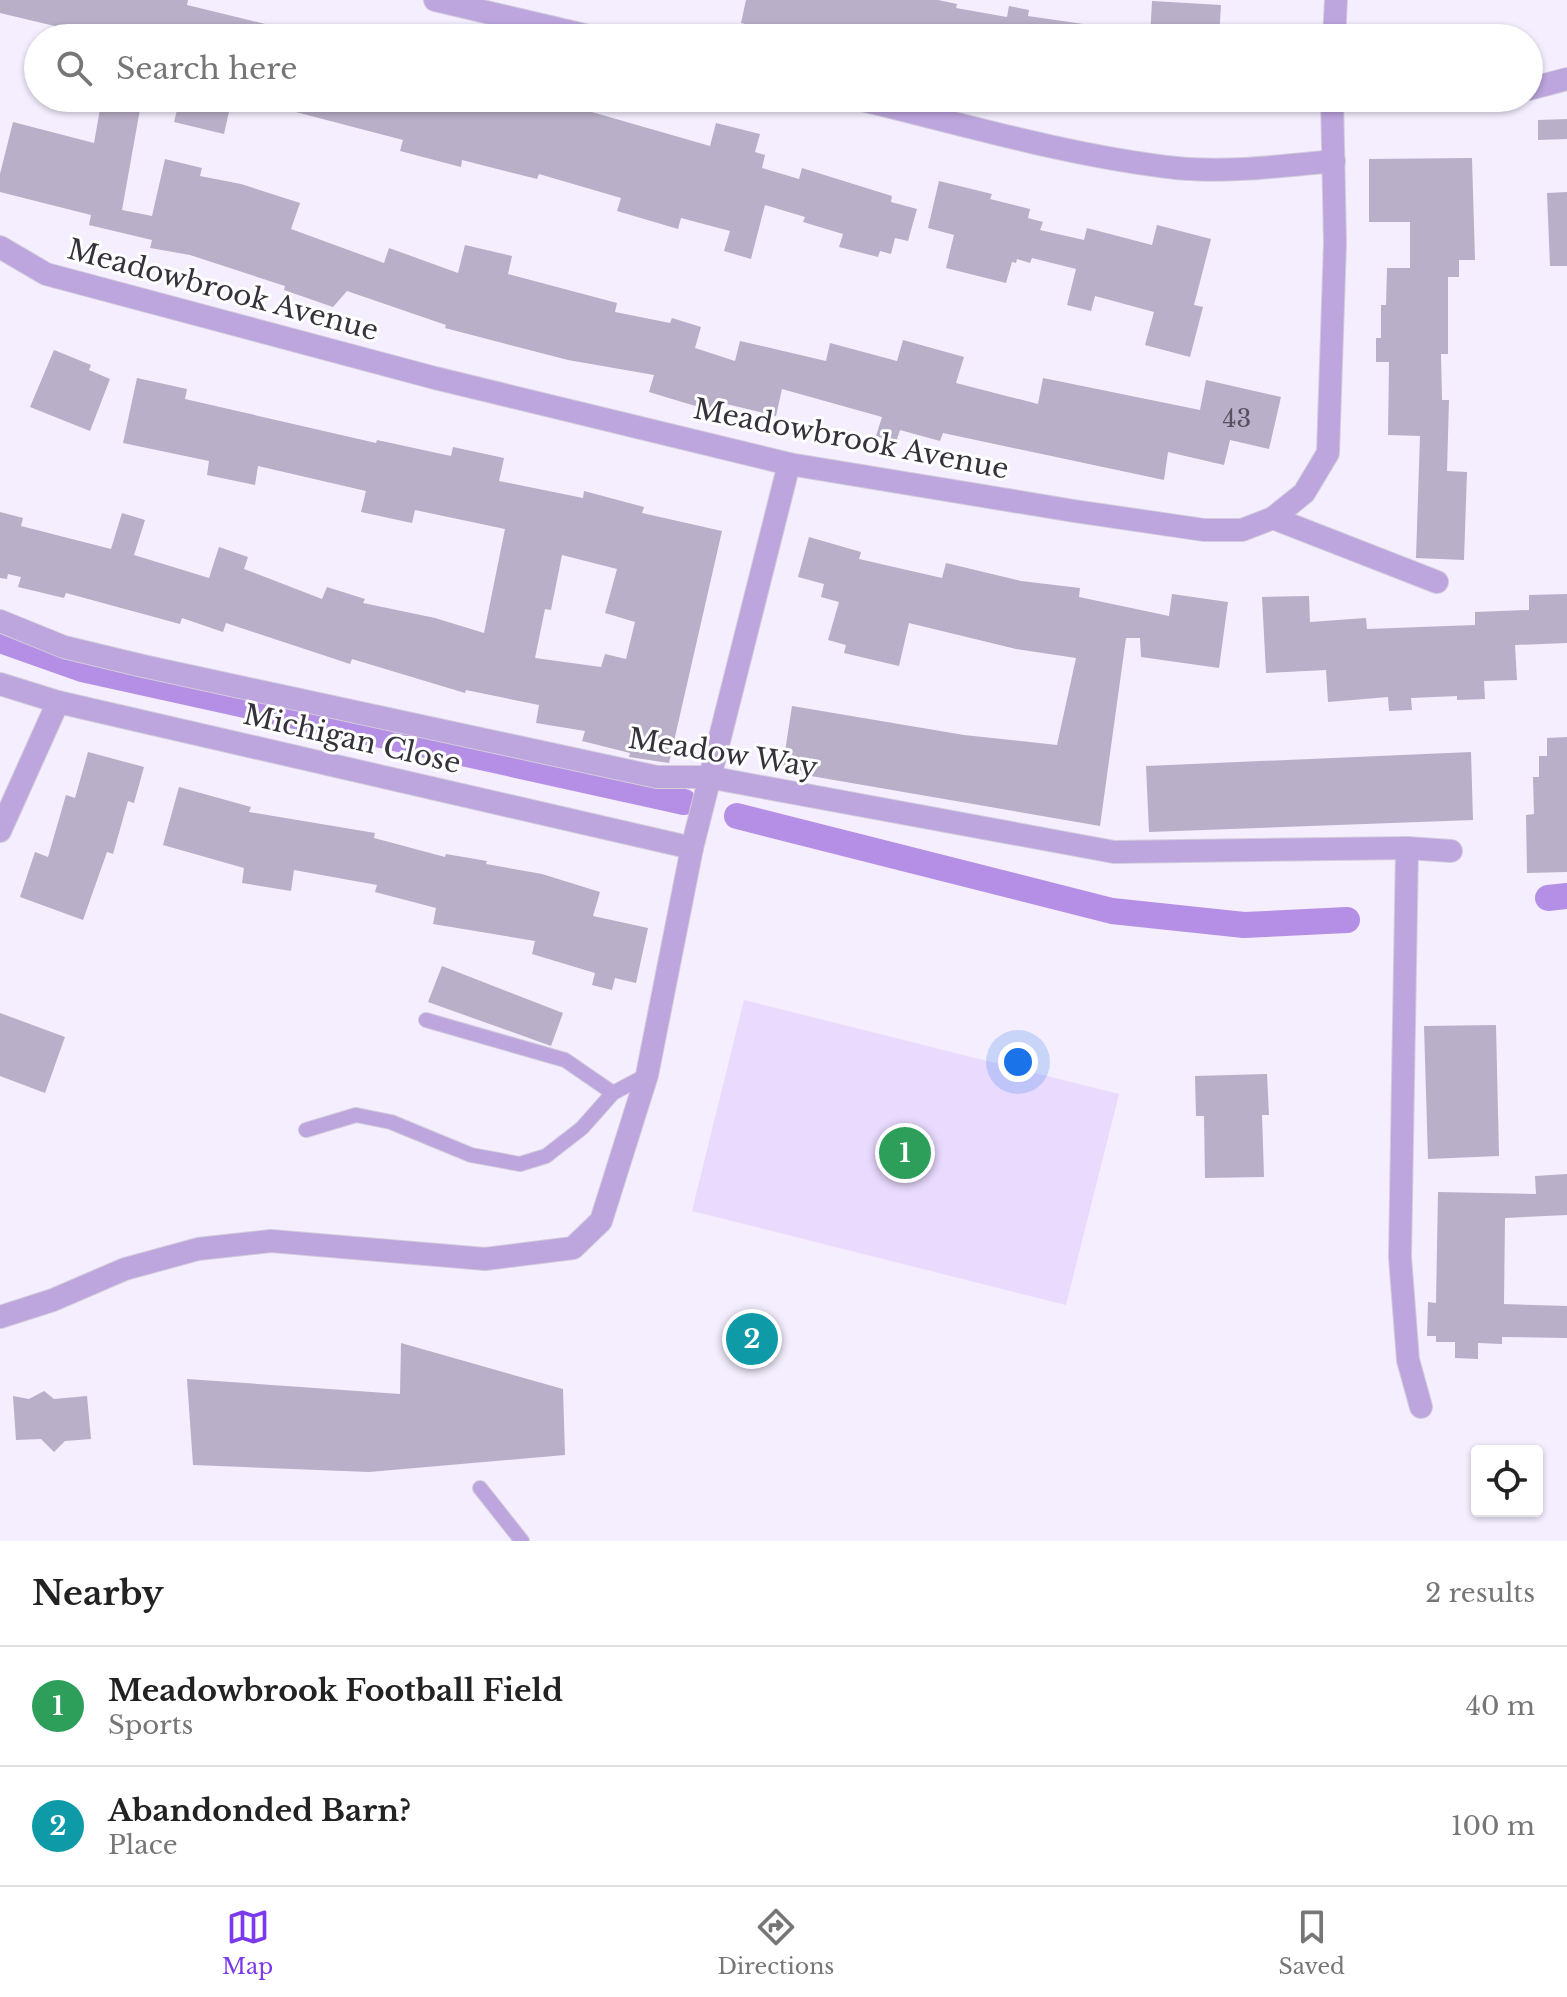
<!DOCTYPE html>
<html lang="en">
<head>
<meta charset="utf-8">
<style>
  :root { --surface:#fff; --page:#f2f2f2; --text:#222; --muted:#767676; --line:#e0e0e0; --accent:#7c3aed }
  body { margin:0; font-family:"Libre Baskerville",serif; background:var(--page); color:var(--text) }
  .controls { position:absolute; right:24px; bottom:24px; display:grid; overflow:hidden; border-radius:8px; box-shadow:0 2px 6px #0004 }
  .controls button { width:72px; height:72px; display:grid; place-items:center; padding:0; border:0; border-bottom:2px solid var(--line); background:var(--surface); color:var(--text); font:40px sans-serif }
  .you { position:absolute; left:1018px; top:1062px; width:28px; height:28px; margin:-20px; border:6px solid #fff; border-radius:50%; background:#1a73e8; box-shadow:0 0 0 12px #1a73e833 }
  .badge { display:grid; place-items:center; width:52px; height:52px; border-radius:50%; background:var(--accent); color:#fff; font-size:26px; font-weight:700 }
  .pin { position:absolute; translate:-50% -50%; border:4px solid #fff; box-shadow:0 2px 8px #0006 }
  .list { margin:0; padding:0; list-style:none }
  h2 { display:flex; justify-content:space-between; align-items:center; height:104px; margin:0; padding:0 32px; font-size:34px }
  h2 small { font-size:26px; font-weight:400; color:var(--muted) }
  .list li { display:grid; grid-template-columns:52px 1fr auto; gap:24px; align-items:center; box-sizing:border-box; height:120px; padding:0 32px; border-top:2px solid var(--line) }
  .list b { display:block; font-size:30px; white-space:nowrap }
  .list p { margin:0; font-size:26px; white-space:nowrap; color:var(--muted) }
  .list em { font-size:26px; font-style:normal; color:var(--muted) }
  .icon { flex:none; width:44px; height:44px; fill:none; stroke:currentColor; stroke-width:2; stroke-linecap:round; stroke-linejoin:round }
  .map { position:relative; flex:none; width:1567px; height:1541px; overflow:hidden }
  .search { position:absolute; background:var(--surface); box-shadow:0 2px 6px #0004; left:24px; right:24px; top:24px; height:88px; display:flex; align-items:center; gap:20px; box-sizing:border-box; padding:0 28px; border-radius:44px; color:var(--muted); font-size:30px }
  .sheet { height:344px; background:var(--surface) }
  nav { display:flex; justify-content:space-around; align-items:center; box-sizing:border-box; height:112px; border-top:2px solid var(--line); background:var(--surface); font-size:22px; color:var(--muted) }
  nav a { display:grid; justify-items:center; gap:4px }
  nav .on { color:var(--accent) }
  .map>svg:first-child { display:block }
</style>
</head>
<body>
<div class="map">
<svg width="1567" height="1541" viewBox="0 0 1567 1541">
  <rect width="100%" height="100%" fill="#f4eefe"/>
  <polygon fill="#e9dafe" points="744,1000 1119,1094 1066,1305 692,1211"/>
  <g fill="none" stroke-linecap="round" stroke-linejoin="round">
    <g stroke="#b58fe5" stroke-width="26">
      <polyline points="0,640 82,669 684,802"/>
      <polyline points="737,816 1112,911 1244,925 1347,920"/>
      <polyline points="1548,898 1567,896"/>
    </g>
  </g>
  <g fill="#b9afc8" fill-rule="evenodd">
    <polygon points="0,0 188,0 187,5 290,30 289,38 61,38 63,28 0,13"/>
    <polygon points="746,0 938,0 957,4 956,8 1007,17 1009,6 1029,10 1028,16 1097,26 1096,38 805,38 741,23"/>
    <polygon points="1152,1 1221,5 1219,38 1150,38"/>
    <polygon points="102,98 142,98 122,210 152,216 165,159 202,168 200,176 241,184 300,203 291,229 384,263 389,248 458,273 465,245 512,256 508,274 617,303 615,312 670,323 672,318 701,327 695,348 735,361 740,341 826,361 830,343 897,361 903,340 964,357 956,383 1038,404 1043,378 1200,410 1206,380 1281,397 1269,449 1230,440 1224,465 1168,452 1164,480 943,433 940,441 900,430 896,442 876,436 882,417 782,389 776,416 718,402 715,412 649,392 654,375 568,360 445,328 446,325 347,291 333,307 284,290 285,286 190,255 150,248 152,240 89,225 91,215 0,192 0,174 13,122 94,143"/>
    <polygon points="180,98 232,98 224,134 174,122"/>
    <polygon points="270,98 558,98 557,102 710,146 716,123 760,134 755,152 765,155 762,168 799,179 802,168 892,196 891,202 917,209 908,241 895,238 891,254 880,251 878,257 839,247 843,234 803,222 805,217 765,205 751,259 724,251 730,231 681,218 678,229 617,211 621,198 539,174 537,179 462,160 461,167 400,151 403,140 269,105"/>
    <polygon points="1567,119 1567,139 1538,140 1538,120"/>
    <polygon points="1472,158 1475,260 1459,260 1459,277 1448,277 1448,354 1441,354 1442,400 1449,400 1447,471 1467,472 1464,560 1416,558 1420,436 1388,435 1389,362 1376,362 1376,338 1381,338 1381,305 1386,305 1387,268 1410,268 1410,222 1369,222 1369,159"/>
    <polygon points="939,181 992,194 990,199 1030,209 1028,218 1043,222 1040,230 1084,240 1087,228 1152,245 1157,225 1211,239 1194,305 1203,307 1190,357 1145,345 1154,312 1095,296 1091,311 1067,305 1076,269 1032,258 1030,263 1017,259 1016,263 1012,262 1006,283 946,268 954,235 928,228"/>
    <polygon points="1567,192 1567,266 1550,266 1547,193"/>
    <polygon points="54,350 91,365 89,370 110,379 90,431 30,407"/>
    <path d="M 137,378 L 187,389 L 185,399 L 376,443 L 377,440 L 451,456 L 453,447 L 504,458 L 499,481 L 583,498 L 584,491 L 644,507 L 642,513 L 722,531 L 669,763 L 629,757 L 630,753 L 582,741 L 585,731 L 536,723 L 539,705 L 466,690 L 465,693 L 352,659 L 350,664 L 226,623 L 223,632 L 182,618 L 180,624 L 66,593 L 64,598 L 18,587 L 21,577 L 8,574 L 7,579 L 0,578 L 0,512 L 23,518 L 21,526 L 111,549 L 122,513 L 145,520 L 134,555 L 209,578 L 219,547 L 248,557 L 244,569 L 322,599 L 327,587 L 365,599 L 363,603 L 435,618 L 484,633 L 505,529 L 415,510 L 412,523 L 361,512 L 366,491 L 258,466 L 255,485 L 207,475 L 209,461 L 123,443 ZM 562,555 L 617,569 L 605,613 L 635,622 L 626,659 L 605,654 L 601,667 L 535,658 L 545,609 L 551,610 Z"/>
    <polygon points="809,537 861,552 859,559 942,578 946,563 1021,581 1080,588 1079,597 1169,616 1172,594 1228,602 1219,668 1141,657 1140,638 1126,638 1100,826 782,771 792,706 964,735 1057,745 1076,658 1016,649 909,623 899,666 844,653 846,645 828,640 839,602 821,597 824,584 798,577"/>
    <polygon points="1567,594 1567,643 1515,645 1517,680 1484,681 1485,699 1457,700 1457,696 1411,698 1412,710 1389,711 1388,697 1328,702 1326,670 1266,673 1262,597 1309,596 1310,622 1366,618 1367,629 1475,625 1475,612 1529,610 1529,595"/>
    <polygon points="1567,737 1567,872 1527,873 1526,815 1534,814 1533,777 1539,777 1539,756 1547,756 1547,738"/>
    <polygon points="88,752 144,767 134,803 128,801 113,854 107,852 83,920 20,897 35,852 48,857 66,795 75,798"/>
    <polygon points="1471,752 1473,820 1149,832 1146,766"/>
    <polygon points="179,787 251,807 249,812 375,833 374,838 445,857 446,854 487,861 486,864 542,874 600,892 593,916 648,928 636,983 615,978 612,990 592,985 595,973 532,954 535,941 433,924 436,908 375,892 377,885 294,870 291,891 242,883 244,868 163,845"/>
    <polygon points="442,966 563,1013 551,1046 428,1002"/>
    <polygon points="0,1013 65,1037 45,1093 0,1076"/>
    <polygon points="1496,1025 1499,1156 1428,1159 1424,1026"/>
    <polygon points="1267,1074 1269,1115 1262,1115 1264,1177 1205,1178 1204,1116 1196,1116 1195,1076"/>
    <polygon points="1567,1174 1567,1215 1505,1218 1504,1304 1567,1306 1567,1338 1502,1337 1502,1344 1478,1343 1478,1359 1455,1358 1455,1342 1436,1342 1436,1336 1427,1336 1428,1302 1436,1303 1438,1192 1536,1194 1535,1176"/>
    <polygon points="752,1311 774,1356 751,1367 730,1322"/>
    <polygon points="401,1343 563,1389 565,1455 369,1472 193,1465 187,1379 400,1394"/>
    <polygon points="44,1391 54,1399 87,1396 91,1439 65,1441 54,1452 41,1439 16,1440 13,1396 29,1399"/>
  </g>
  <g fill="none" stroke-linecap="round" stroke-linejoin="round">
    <defs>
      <g id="service">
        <polyline points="426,1020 565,1060 613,1093"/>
        <polyline points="306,1130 356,1115 391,1122 471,1155 520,1164 546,1156 582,1128 613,1093 647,1075"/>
        <polyline points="480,1488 522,1541"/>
      </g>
      <g id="minor">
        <polyline points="435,0 597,38"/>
        <polyline points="1334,38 1336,0"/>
        <polyline points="1529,89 1567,79"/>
        <path d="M 854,98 C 959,123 1067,156 1176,168 C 1228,173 1282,166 1334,161"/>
        <polyline points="0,247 46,274 435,378 789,464 1074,511 1204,530 1242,530 1273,518 1304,493 1328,453 1335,243 1332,98"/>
        <polyline points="1273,518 1437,582"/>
        <polyline points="0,621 64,647 143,666 657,777 708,777 1114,852 1407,848 1451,851"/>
        <polyline points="0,684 58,702 692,848"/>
        <polyline points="0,831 58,702"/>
        <polyline points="1407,848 1400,1257 1408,1360 1421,1407"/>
        <polyline points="0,1317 53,1300 125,1269 198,1249 271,1241 485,1259 573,1248 601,1221 647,1075 692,848 789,464"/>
      </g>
    </defs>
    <use href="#service" stroke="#d2ccdb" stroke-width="16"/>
    <use href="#minor" stroke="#d2ccdb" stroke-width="24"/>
    <use href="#service" stroke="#bda5de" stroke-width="14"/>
    <use href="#minor" stroke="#bda5de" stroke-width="22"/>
  </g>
  <g text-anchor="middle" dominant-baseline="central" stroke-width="6" stroke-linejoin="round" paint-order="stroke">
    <g font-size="24" fill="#57515f">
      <text x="1237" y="418">43</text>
    </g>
    <g font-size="28" fill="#36323c" stroke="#fff">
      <text transform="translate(223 290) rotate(15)">Meadowbrook Avenue</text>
      <text transform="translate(851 439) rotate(11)">Meadowbrook Avenue</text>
      <text transform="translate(352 739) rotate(13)">Michigan Close</text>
      <text transform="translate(723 753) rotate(9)">Meadow Way</text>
    </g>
  </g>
</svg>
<div class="controls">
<button><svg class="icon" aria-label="locate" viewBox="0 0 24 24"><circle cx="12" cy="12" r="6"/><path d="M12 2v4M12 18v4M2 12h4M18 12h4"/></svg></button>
</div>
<div class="you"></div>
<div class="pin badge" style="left:905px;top:1153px;background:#2e9e5b">1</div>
<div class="pin badge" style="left:752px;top:1339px;background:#0f9aa8">2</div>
<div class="search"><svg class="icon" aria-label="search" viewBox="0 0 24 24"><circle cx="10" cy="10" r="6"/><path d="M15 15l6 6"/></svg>Search here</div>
</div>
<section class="sheet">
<h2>Nearby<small>2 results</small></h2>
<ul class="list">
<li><span class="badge" style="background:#2e9e5b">1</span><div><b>Meadowbrook Football Field</b><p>Sports</p></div><em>40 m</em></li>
<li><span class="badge" style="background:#0f9aa8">2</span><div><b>Abandonded Barn?</b><p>Place</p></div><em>100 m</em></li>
</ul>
</section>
<nav>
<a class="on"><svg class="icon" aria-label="map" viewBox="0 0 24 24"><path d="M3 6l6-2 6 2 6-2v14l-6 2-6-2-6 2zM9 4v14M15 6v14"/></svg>Map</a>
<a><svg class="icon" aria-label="directions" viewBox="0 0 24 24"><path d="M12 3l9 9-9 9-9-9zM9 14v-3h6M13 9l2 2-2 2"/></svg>Directions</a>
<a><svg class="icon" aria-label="saved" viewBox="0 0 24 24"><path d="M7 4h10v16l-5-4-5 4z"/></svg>Saved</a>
</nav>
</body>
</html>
